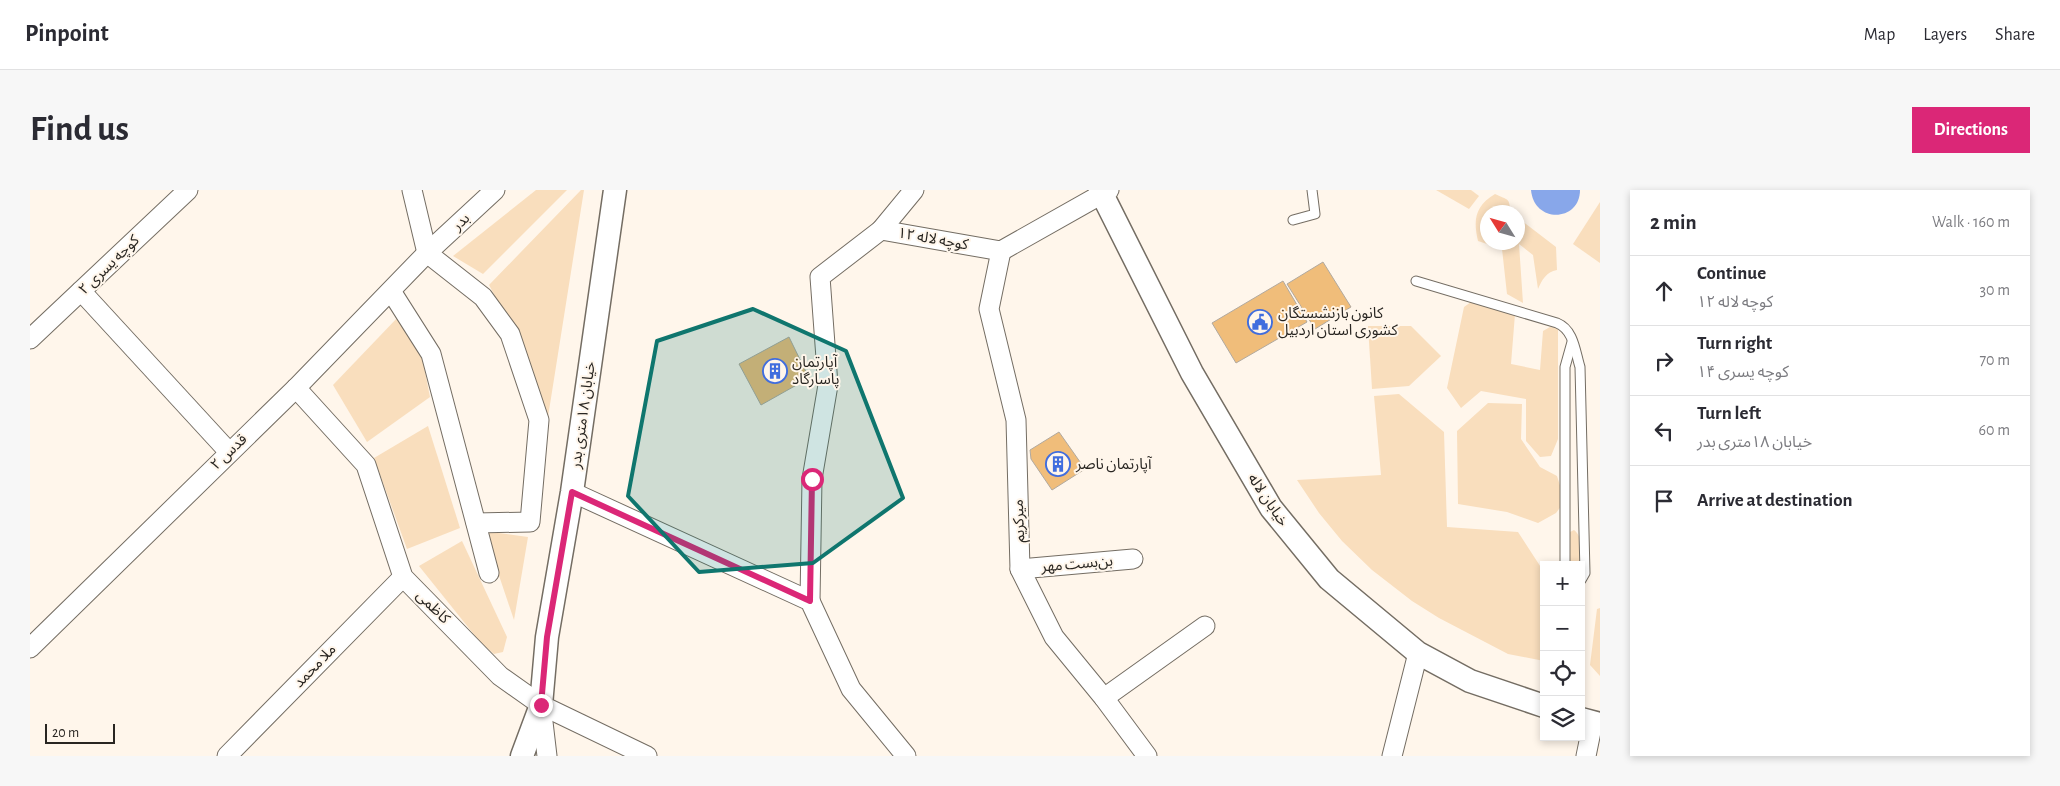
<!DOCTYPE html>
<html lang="en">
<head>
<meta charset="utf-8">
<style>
  :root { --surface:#fff; --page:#f7f7f7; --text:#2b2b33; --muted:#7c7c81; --line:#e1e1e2; --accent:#db2777 }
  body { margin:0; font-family:"Alegreya Sans","Noto Sans Arabic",sans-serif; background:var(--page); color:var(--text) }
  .controls { position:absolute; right:15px; bottom:15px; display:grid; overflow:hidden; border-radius:0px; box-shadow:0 2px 8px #0003 }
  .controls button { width:45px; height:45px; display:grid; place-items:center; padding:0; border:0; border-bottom:1px solid var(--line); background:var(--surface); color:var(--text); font:25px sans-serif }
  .compass { position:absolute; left:1450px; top:15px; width:45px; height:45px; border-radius:50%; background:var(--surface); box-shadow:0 2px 8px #0003; rotate:307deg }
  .scale { position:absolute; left:15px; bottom:12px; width:70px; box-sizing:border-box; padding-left:5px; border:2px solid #292622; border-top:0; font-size:14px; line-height:18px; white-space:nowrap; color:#292622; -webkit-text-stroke:4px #fff6eb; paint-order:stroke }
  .stop { position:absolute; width:15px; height:15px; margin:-11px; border:4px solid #db2777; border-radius:50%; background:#fff }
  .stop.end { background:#db2777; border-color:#fff; box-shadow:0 1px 5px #0008 }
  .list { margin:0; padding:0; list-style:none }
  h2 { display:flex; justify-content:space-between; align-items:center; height:65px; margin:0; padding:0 20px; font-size:21px }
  h2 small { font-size:16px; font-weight:400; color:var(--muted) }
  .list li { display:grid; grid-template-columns:32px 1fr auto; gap:15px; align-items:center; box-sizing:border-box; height:70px; padding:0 20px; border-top:1px solid var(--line) }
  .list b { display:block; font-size:19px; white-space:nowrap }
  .list p { margin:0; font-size:16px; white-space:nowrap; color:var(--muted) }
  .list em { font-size:16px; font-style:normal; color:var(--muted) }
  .icon { flex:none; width:28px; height:28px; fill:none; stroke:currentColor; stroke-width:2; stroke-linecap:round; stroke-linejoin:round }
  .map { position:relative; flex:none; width:1570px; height:566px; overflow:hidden; border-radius:0px }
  header { display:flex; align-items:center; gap:30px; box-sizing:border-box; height:70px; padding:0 25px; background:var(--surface); border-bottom:1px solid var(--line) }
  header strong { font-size:24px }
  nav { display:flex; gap:28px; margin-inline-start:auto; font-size:18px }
  .intro { display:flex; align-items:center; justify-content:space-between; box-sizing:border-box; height:120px; padding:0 30px }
  h1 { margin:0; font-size:35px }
  .button { padding:12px 22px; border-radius:0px; background:var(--accent); color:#fff; font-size:18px; font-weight:700 }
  main { display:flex; gap:30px; padding:0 30px }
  aside { flex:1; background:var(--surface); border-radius:0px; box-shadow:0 2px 8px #0003 }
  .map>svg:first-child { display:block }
</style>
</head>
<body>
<header>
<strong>Pinpoint</strong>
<nav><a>Map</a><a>Layers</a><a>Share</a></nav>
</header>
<div class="intro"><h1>Find us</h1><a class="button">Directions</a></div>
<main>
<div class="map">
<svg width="1570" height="566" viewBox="0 0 1570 566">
  <rect width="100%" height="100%" fill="#fff6eb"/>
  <g fill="#f9debd">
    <polygon points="506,0 537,0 453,84 423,66"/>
    <polygon points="551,0 554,0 518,227 489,150 459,95"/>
    <polygon points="1406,0 1441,0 1449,6 1439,19"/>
    <path d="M 1465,4 C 1478,10 1480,8 1480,22 L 1458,22 L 1458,52 L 1488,52 L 1488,28 L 1526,57 L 1527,80 C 1516,82 1512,90 1508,99 L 1503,65 L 1489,54 L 1493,113 L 1477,104 L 1472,59 L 1448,51 C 1443,30 1445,16 1465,4 Z"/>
    <polygon points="1570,12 1570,73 1543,54"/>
    <polygon points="1441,112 1485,124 1481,174 1510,180 1513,141 1520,137 1528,138 1528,249 1521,266 1510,267 1496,251 1496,209 1451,201 1431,218 1417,198 1434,117"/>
    <polygon points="370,125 390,156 400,207 337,252 303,195"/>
    <polygon points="1338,136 1381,136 1411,166 1379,196 1342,199"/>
    <polygon points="1369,204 1414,242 1417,337 1488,342 1514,382 1514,471 1478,464 1409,428 1382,411 1342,380 1312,351 1289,323 1267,290 1351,285 1344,206"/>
    <polygon points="1458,213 1492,214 1491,249 1510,277 1527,286 1535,311 1526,323 1508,333 1477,322 1428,314 1427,241"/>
    <polygon points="398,236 430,338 377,359 344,268"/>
    <path d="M 1544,340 C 1554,348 1551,363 1551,375 L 1539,375 L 1540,342 Z"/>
    <polygon points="454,341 498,347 484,430"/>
    <polygon points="432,351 477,447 473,462 464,464 450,452 389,376"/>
    <polygon points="1570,418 1570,486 1560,475 1567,419"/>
  </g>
  <path fill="#88a7ea" d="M 1501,0 L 1550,0 C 1550,32 1504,34 1501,0 Z"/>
  <g fill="#f0bd7a" stroke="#b1a99f">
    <polygon points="1293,72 1321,117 1285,139 1257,94"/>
    <polygon points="1253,91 1277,132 1206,173 1182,133"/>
    <polygon points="759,147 779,188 731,215 709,174"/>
    <polygon points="1029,242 1055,279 1022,300 1001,269 1000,260"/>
  </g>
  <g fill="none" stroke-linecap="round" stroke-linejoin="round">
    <defs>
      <g id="service">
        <polyline points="1263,30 1285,24 1282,0"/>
        <path d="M 1386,91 L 1527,133 C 1544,140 1545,161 1550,177 L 1555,383 L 1551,390"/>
        <polyline points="1535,375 1535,177 1542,152"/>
      </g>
      <g id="minor">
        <polyline points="382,0 397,63"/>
        <polyline points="851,40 884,0"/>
        <polyline points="971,61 959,119 986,230 990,379 1024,447 1074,508 1117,566"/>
        <polyline points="397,63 453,107 480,144 509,230 500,332 446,333"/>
        <polyline points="51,101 199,262"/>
        <polyline points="361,101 401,164 459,383"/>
        <polyline points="0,149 158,0"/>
        <polyline points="266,198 336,275 373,387 470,486 511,515 617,566"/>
        <polyline points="542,302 780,411 821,499 876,566"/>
        <polyline points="990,379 1103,369"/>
        <polyline points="780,411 782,289 798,195 790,87 851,40 971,61 1079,0"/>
        <polyline points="0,458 266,198 397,63 465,0"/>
        <polyline points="1074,508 1175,436"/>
        <polyline points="511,515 517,566"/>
        <polyline points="197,566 373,387"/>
        <polyline points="1362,566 1388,463"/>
        <polyline points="1556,566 1563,532"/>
      </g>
      <g id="tertiary">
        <polyline points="1070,0 1162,183 1241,318 1299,389 1388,463 1440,491 1514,516"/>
        <polyline points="1551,529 1570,534"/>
        <polyline points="492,566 511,515 517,447 542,302 585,0"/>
      </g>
    </defs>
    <use href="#service" stroke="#746d63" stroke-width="11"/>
    <use href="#minor" stroke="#746d63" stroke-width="21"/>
    <use href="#tertiary" stroke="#746d63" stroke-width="25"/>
    <use href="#service" stroke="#fff" stroke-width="9"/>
    <use href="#minor" stroke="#fff" stroke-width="19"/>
    <use href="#tertiary" stroke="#fff" stroke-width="22"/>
  </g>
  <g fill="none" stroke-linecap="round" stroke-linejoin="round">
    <polyline stroke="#db2777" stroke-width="6" points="511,515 517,447 542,302 780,411 782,289"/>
  </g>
  <path fill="#0f766e" fill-opacity="0.2" stroke="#0f766e" stroke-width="4" stroke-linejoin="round" d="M 723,119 L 816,161 L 873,308 L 783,373 L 669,382 L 598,306 L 627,151 Z"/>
  <defs>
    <symbol id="civic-ring" viewBox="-11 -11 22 22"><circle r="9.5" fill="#fff6eb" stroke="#406dde" stroke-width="1.5"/><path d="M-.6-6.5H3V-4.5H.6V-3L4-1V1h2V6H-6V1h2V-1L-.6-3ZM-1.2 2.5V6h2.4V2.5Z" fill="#406dde"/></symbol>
    <symbol id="building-ring" viewBox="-11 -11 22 22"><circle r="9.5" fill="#fff6eb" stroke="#406dde" stroke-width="1.5"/><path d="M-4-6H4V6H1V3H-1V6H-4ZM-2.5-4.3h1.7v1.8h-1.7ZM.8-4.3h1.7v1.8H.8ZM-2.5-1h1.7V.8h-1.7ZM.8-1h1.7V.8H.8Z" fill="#406dde"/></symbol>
  </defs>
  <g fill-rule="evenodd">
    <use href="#civic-ring" x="1216" y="118" width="28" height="28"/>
    <use href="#building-ring" x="731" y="167" width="28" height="28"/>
    <use href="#building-ring" x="1014" y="260" width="28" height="28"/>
  </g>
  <g text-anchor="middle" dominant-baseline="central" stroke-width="4" stroke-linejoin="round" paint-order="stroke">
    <g font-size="15" fill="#292622" stroke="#fff6eb">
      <text transform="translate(431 32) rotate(-43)">بدر</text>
      <text transform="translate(903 49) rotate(10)">کوچه لاله ۱۲</text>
      <text transform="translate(79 75) rotate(-44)">کوچه یسری ۲</text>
      <text transform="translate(553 225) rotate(-82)">خیابان ۱۸متری بدر</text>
      <text transform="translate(199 262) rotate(-44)">قدس ۲</text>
      <text transform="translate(1238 310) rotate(56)">خیابان لاله</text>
      <text transform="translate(989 331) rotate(-92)">میرکریم</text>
      <text transform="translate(1047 374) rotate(-5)">بن‌بست مهر</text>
      <text transform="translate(403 417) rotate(45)">کاظمی</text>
      <text transform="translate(285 476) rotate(-46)">ملا محمد</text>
    </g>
    <g font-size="15" fill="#292622" stroke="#fff6eb" text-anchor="start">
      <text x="1248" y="123">کانون بازنشستگان<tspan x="1248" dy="17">کشوری استان اردبیل</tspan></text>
      <text x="762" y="172">آپارتمان<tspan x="762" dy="17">پاسارگاد</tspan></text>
      <text x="1046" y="274">آپارتمان ناصر</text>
    </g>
  </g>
</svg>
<div class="controls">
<button>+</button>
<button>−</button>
<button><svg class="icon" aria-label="locate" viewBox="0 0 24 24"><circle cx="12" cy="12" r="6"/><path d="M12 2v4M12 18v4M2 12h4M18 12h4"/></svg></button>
<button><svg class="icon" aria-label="layers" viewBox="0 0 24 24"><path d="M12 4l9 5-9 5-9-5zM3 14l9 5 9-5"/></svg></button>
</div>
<svg class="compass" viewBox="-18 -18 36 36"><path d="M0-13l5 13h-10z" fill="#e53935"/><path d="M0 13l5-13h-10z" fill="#7c7c81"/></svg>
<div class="scale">20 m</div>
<div class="stop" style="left:782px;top:289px"></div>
<div class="stop end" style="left:511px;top:515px"></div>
</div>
<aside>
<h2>2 min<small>Walk · 160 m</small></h2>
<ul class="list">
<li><svg class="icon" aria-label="ahead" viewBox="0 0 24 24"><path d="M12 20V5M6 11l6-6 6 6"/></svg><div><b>Continue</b><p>کوچه لاله ۱۲</p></div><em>30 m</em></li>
<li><svg class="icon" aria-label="right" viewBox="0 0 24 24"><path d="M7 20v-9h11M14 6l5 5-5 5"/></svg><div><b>Turn right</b><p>کوچه یسری ۱۴</p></div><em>70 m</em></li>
<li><svg class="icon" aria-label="left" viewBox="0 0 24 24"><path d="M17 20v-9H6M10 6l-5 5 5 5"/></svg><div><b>Turn left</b><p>خیابان ۱۸متری بدر</p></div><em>60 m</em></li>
<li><svg class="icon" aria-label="arrive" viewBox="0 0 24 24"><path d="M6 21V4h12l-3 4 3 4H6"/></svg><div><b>Arrive at destination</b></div></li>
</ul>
</aside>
</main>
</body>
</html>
